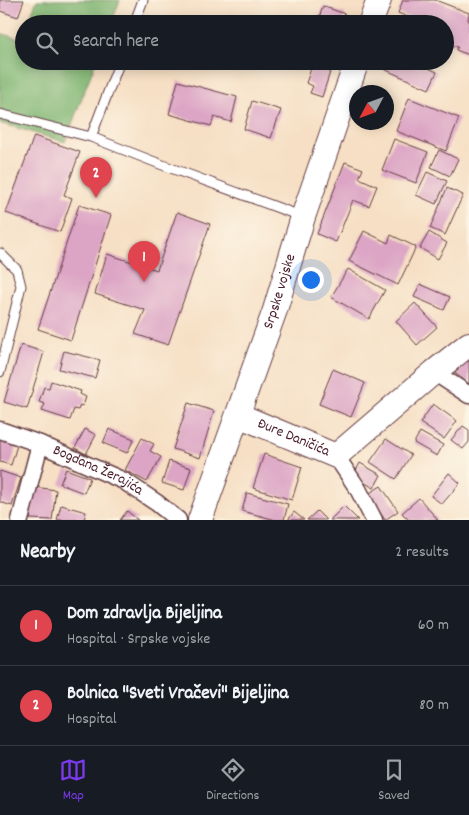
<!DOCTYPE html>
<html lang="en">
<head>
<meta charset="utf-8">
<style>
  :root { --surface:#171b24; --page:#242831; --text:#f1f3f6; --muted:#9ea1a6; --line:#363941; --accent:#7c3aed }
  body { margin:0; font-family:Dekko,sans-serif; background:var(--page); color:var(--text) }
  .compass { position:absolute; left:349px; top:85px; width:45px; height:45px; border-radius:50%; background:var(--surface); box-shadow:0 2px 12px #0003; rotate:229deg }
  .you { position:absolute; left:310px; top:279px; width:18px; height:18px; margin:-12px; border:4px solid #fff; border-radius:50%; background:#1a73e8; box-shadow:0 0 0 8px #1a73e833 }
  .badge { display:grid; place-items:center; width:32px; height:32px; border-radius:50%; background:var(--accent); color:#fff; font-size:16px; font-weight:700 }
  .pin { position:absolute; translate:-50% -41px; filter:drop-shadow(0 1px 2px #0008) }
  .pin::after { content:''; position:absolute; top:26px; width:18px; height:15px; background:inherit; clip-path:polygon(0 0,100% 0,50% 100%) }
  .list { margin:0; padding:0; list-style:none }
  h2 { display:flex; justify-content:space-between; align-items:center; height:65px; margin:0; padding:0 20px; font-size:21px }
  h2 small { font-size:16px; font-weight:400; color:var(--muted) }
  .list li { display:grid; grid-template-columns:32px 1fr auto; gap:15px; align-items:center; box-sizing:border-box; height:80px; padding:0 20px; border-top:1px solid var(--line) }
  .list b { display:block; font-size:19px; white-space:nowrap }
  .list p { margin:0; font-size:16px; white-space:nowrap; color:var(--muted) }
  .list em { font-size:16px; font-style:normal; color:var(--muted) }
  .icon { flex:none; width:28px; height:28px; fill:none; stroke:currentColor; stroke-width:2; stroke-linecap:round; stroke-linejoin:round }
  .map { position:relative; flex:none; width:469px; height:520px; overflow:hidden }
  .search { position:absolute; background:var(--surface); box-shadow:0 2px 12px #0003; left:15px; right:15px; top:15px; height:55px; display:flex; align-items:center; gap:12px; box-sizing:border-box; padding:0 18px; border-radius:28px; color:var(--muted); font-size:19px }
  .sheet { height:225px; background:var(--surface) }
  nav { display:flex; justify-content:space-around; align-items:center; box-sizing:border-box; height:70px; border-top:1px solid var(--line); background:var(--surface); font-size:14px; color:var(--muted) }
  nav a { display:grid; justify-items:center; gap:2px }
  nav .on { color:var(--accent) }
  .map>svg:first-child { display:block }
</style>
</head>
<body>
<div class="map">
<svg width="469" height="520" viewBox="0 0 469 520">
  <rect width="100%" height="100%" fill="#fcf5e5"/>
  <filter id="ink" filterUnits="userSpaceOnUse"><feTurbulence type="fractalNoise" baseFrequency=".02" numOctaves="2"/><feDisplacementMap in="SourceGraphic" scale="10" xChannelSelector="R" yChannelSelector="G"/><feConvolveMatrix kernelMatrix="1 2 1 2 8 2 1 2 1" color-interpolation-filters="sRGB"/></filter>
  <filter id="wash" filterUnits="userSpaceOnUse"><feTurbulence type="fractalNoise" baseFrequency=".0096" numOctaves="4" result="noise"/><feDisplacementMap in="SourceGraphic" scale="20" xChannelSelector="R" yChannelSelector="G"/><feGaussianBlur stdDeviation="1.12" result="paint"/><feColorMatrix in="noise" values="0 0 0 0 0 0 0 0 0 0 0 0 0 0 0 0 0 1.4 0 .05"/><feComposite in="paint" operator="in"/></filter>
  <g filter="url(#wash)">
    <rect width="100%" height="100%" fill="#f6dfc4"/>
    <g fill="#80b672" stroke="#656a4e">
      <polygon points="37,0 120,0 111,24 27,24"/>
      <polygon points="24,31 24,61 96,61 65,142 0,123 0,33 20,39"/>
    </g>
    <g id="blocks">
      <g fill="#dca4c5">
        <polygon points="0,0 24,0 18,17 0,11"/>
        <polygon points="403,0 435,0 469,13 468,20 469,20 469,55 456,50 458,47 445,42 445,24 425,24 398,13"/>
        <polygon points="323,6 345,14 342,24 326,24 318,21"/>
        <polygon points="252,16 275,23 275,24 250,24"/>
        <polygon points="300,16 320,24 297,24"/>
        <polygon points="379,61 413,61 437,72 429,89 377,66"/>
        <polygon points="313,63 331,69 322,97 310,93 313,86 306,83"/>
        <polygon points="178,81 237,97 231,122 214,117 211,126 169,114"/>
        <polygon points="409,98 459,118 446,151 396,131"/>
        <polygon points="252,101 281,110 271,138 244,129"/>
        <polygon points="34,136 80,152 64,195 72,198 60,232 6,213"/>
        <polygon points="394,139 428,152 416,183 382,170"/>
        <polygon points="439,150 458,159 450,176 431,167"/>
        <polygon points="345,162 363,169 359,178 377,186 369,206 353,200 336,242 317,234"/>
        <polygon points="427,172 447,181 436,204 416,195"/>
        <polygon points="447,188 463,195 445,235 430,228"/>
        <polygon points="79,205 111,215 71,340 38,329"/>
        <polygon points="177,212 210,224 168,345 135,334 145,310 95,294 107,254 157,270"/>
        <polygon points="364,231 388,243 391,235 416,247 398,285 349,261"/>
        <polygon points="429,232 447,243 438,259 420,248"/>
        <polygon points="348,269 385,290 369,319 331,297"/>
        <polygon points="420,284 450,297 444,310 414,297"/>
        <polygon points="415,303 437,327 417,345 396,321"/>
        <polygon points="21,345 44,352 27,409 4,402"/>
        <polygon points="64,351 100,360 95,378 59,369"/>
        <polygon points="466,359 469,362 469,384 455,373"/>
        <polygon points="333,369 365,383 351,417 319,404"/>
        <polygon points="51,381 81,391 80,394 86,397 83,406 80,405 78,410 74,409 70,420 42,411 45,404 39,402 44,387 49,388"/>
        <polygon points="188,403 214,411 200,458 173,449"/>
        <polygon points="433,404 457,421 444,439 420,423"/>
        <polygon points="463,426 469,430 469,442 463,449 451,440"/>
        <polygon points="85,429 96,435 86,454 75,448"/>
        <polygon points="109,429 134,439 127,453 103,443"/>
        <polygon points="420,432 443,445 437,456 414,443"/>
        <polygon points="0,436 18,442 11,465 0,462"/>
        <polygon points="142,438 154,444 150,451 161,457 147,482 125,470"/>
        <polygon points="386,439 411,455 396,479 370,462"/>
        <polygon points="264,454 302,467 292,500 253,488"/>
        <polygon points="169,461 191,468 184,490 162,483"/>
        <polygon points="360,463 381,475 374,488 353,476"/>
        <polygon points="66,469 90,478 84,493 60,484"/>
        <polygon points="0,471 21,478 12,506 0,502"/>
        <polygon points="449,473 460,483 442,504 431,496"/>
        <polygon points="381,486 398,511 385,520 368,494"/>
        <polygon points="34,487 56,490 52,520 30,519"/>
        <polygon points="247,493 288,504 284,520 276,520 242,511"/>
        <polygon points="419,498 438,520 409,520 402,513"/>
        <polygon points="61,505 86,512 84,520 57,520"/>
        <polygon points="344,506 358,520 330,520"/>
        <polygon points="127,511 138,520 120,520"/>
        <polygon points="317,511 326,520 307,520"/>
        <polygon points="294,512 304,520 288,520"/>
      </g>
    </g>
  </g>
  <g filter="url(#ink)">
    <use href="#blocks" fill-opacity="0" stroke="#643c42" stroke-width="1"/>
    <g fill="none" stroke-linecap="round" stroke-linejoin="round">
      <defs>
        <g id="lane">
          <polyline points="134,24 143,0"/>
          <polyline points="120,61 91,137 160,164 303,217"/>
          <polyline points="0,114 91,137"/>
          <polyline points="0,253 17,270 21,286 0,372"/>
        </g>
        <g id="street">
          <polyline points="434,372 469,395"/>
          <path id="s1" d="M 0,430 L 40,444 L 124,481 L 157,503 L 178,520"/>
          <polyline points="336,456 358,489 374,520"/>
          <polyline points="20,520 40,444"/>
        </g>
        <g id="secondary">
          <polyline points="370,24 379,0"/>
          <path id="s2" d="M 238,415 L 336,456 L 434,372 L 469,344"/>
          <path id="s3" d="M 200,520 L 275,310 L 303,217 L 357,61"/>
        </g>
      </defs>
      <use href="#lane" stroke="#643c42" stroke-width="11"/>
      <use href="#street" stroke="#643c42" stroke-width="19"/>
      <use href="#secondary" stroke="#643c42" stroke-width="26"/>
      <use href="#lane" stroke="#fff" stroke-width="9"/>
      <use href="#street" stroke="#fff" stroke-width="16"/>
      <use href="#secondary" stroke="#fff" stroke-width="24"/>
    </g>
  </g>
  <g text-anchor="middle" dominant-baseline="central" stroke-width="4" stroke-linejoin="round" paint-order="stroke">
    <g font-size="15" fill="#4a1f2b" stroke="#fcf5e5">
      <text stroke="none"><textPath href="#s3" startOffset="242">Srpske vojske</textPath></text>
      <text stroke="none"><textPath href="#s2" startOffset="60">Đure Daničića</textPath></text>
      <text stroke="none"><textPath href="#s1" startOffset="106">Bogdana Žerajića</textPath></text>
    </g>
  </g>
</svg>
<svg class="compass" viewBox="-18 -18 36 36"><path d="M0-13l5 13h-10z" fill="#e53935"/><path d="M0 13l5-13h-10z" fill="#9ea1a6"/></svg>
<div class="you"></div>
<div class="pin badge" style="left:144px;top:282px;background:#e0444e">1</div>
<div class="pin badge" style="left:96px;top:198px;background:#e0444e">2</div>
<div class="search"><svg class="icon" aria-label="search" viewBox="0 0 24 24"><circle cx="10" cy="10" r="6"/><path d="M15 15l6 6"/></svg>Search here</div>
</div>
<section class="sheet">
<h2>Nearby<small>2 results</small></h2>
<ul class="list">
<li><span class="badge" style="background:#e0444e">1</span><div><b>Dom zdravlja Bijeljina</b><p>Hospital · Srpske vojske</p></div><em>60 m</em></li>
<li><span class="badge" style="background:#e0444e">2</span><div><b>Bolnica &quot;Sveti Vračevi&quot; Bijeljina</b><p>Hospital</p></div><em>80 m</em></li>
</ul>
</section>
<nav>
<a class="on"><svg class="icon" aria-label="map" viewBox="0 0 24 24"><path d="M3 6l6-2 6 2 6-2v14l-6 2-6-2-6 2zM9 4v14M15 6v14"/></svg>Map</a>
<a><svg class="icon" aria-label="directions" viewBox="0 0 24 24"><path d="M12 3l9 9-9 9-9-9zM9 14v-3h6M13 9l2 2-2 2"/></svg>Directions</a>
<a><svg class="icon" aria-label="saved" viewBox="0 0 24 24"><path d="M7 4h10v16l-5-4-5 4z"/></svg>Saved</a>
</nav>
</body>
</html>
